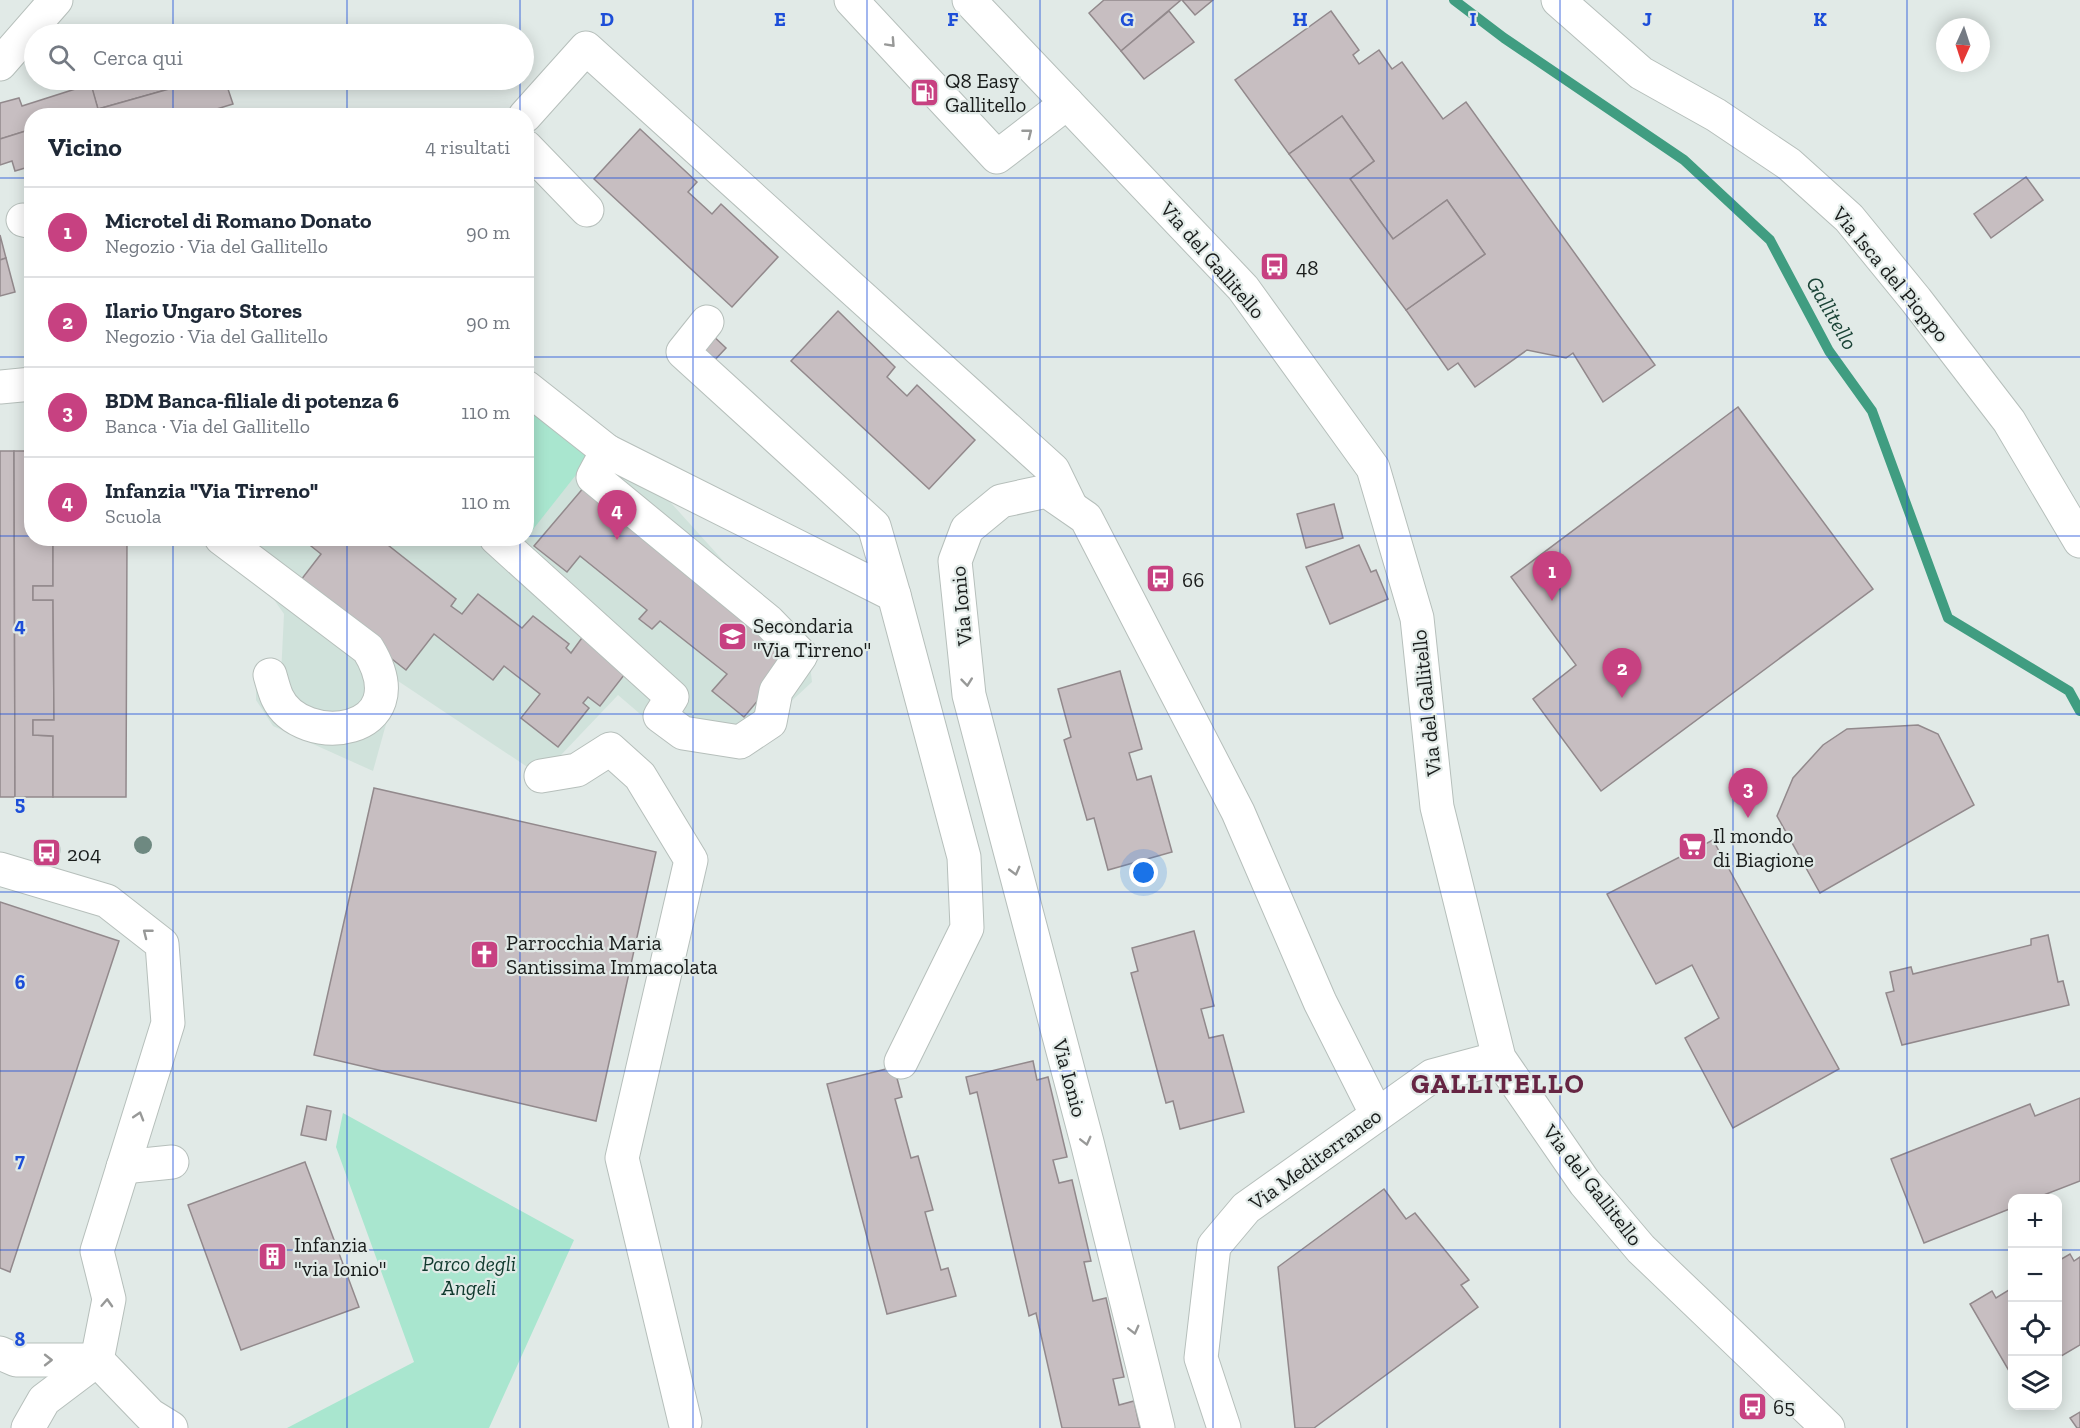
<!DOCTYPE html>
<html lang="it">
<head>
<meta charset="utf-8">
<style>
  :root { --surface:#fff; --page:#f6f6f7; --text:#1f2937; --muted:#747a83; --line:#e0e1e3; --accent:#c74181 }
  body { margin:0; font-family:"Zilla Slab",serif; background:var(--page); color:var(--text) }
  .controls { position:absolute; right:18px; bottom:18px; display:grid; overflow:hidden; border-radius:12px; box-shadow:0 3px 15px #0003 }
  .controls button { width:54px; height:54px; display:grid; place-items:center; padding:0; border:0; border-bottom:2px solid var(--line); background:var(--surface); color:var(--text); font:30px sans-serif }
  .compass { position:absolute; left:1936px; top:18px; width:54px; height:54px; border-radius:50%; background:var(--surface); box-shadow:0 3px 15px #0003; rotate:183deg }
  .you { position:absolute; left:1144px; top:873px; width:21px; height:21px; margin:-15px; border:4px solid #fff; border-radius:50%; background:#1a73e8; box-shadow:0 0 0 9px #1a73e833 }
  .badge { display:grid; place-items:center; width:39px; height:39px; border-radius:50%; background:var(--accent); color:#fff; font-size:20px; font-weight:700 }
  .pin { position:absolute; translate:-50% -50px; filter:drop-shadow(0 2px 3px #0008) }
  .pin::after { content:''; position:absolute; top:32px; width:21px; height:18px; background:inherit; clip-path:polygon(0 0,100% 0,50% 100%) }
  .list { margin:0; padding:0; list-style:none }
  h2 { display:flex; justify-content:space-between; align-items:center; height:78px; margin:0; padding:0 24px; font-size:26px }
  h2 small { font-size:20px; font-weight:400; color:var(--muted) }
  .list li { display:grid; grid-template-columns:39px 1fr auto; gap:18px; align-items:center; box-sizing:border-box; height:90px; padding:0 24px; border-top:2px solid var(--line) }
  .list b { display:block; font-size:22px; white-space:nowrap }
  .list p { margin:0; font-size:20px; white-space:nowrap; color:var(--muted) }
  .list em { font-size:20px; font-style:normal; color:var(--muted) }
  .icon { flex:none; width:33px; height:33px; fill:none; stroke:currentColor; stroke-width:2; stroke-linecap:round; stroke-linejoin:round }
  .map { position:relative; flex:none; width:2080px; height:1428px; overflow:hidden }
  .search { position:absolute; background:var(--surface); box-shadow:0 3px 15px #0003; left:24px; top:24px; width:510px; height:66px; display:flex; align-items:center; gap:15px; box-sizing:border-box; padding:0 21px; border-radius:33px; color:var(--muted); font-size:22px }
  .panel { position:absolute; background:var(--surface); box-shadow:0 3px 15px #0003; left:24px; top:108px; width:510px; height:438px; border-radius:24px }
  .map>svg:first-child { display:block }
</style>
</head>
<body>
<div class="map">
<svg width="2080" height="1428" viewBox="0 0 2080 1428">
  <rect width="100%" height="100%" fill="#e1eae7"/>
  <polygon fill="#d0e2db" points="527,366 608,433 809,656 812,682 738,751 700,718 681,749 618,695 541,776 398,681 373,771 273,726 256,700 256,674 281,675 284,614 232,539 526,538"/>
  <g fill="#a9e6cf">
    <polygon points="527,397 594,452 527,537"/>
    <polygon points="343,1113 574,1240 489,1428 287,1428 414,1362 336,1147"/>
  </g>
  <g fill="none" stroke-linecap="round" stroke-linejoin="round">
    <polyline stroke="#409d81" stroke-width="10" points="1454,0 1504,38 1684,160 1770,240 1829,351 1872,411 1948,618 2069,691 2080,711"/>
  </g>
  <g fill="#c7bec1" stroke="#92898c" stroke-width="1.5">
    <polygon points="1104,0 1181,0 1121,51 1089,13"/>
    <polygon points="1182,0 1213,0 1195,15"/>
    <polygon points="1169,11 1194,42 1144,79 1121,51"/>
    <polygon points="1331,11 1359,50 1353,55 1359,64 1379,50 1392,69 1402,62 1443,119 1466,102 1655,365 1603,402 1573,353 1566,358 1527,350 1475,387 1458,363 1448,370 1406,310 1485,254 1447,200 1393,239 1350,179 1374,161 1342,116 1289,154 1235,80"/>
    <polygon points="89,80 201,80 98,109"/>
    <polygon points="201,80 225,80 233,104 194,116 100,116 98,109"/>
    <polygon points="91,84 98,109 75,116 32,116 32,129 0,139 0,103 19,98 22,106"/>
    <polygon points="98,109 100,116 75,116"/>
    <polygon points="1342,116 1374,161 1350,179 1393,239 1447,200 1485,254 1406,310 1289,154"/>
    <polygon points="32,129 32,166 15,171 12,161 0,165 0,139"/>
    <polygon points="640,129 697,182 688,192 712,214 721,204 778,257 732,307 594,179"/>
    <polygon points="2026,177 2043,200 1991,238 1974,214"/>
    <polygon points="0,235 6,258 0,260"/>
    <polygon points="6,258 15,292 0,296 0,260"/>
    <polygon points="838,311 895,367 887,377 907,396 917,385 975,440 929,489 791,361"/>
    <polygon points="710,333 726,348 712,363 696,347"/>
    <polygon points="1738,407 1873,589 1601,791 1533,699 1576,665 1511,577"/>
    <polygon points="0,451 14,451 15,797 0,797"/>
    <polygon points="14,451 32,451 32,538 53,538 53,586 33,586 33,600 53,600 54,720 33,720 33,735 53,736 53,797 15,797"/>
    <polygon points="585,486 795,656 744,717 712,691 727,674 660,621 652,629 639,619 647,610 580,556 567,572 534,546"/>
    <polygon points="1334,504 1343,538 1306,548 1297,514"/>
    <polygon points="53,538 127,538 126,797 53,797 53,736 33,735 33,720 54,720 53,600 33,600 33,586 53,586"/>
    <polygon points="301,538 379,538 456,599 451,606 462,614 478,594 522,628 533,616 569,644 566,648 571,653 584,635 628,670 600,706 588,697 583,703 589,708 558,747 521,718 540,694 504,666 493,680 434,634 406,670 297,585 321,554"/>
    <polygon points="1359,545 1371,572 1376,570 1388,599 1330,624 1306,567"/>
    <polygon points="1120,671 1142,749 1129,753 1137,780 1151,776 1172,852 1108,870 1094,818 1087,820 1064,740 1071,737 1058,689"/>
    <polygon points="1918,725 1938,734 1974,805 1820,893 1777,816 1793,778 1823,745 1847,729"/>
    <polygon points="374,788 656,852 596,1121 314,1055"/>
    <polygon points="1713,840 1839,1069 1733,1128 1685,1038 1719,1018 1692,965 1656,984 1607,894"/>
    <polygon points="0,902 119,941 10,1272 0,1268"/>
    <polygon points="1194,931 1214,1006 1201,1009 1209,1038 1223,1035 1244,1112 1180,1129 1173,1101 1166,1103 1131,973 1138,971 1132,948"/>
    <polygon points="2048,935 2058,982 2063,981 2069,1005 1902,1045 1886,993 1894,991 1890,972 1911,967 1913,974 2031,945 2031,939"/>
    <polygon points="1033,1061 1037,1080 1048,1077 1067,1157 1053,1160 1059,1183 1072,1180 1091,1261 1084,1262 1093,1301 1106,1298 1124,1377 1113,1379 1119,1405 1134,1401 1140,1428 1062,1428 1036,1313 1029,1316 977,1092 970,1094 966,1077"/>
    <polygon points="894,1067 902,1097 895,1099 911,1158 918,1156 933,1210 925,1212 941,1270 948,1268 956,1296 887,1314 827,1084"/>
    <polygon points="2080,1098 2080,1181 2036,1198 2012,1198 2012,1208 1924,1243 1891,1159 2030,1104 2035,1116"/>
    <polygon points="307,1106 331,1111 326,1140 301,1135"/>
    <polygon points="305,1162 359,1307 241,1350 188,1205"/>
    <polygon points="1384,1189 1406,1219 1415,1213 1469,1280 1461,1285 1478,1307 1314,1428 1295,1428 1278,1267"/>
    <polygon points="2070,1254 2074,1261 2080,1257 2080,1345 2058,1358 2058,1261"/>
    <polygon points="2012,1288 2012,1376 1970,1304 1992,1291 1996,1298"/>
    <polygon points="2080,1412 2080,1428 2077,1428 2070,1418"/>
  </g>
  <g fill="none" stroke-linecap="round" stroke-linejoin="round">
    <defs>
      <g id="minor">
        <polyline points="851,0 997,157 1067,103"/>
        <polyline points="969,0 1243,288 1373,468 1417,618 1437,807 1499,1058 1585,1183 1641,1249 1828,1428"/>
        <polyline points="1558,0 1641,73 1716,115 1789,164 1849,218 1916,300 2009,421 2080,541"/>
        <polyline points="0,64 56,0"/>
        <polyline points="525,116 586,48 1053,470 1071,507"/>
        <polyline points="526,147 587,210"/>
        <polyline points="23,220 32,222"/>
        <polyline points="0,387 32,384"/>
        <polyline points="526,387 607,451"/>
        <path d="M 221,538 L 368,649 C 421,736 301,750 277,697 C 274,690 272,682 270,675"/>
        <polyline points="496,538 672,697 660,716 683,733 740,742 770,722 776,691 801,655 768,621 593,477 607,451 894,595 874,526 683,352 707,322"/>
        <polyline points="894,595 964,857 967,928 901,1062"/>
        <polyline points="541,776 577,770 610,749 640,776 691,860 622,1158 685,1422"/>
        <polyline points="0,869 107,901 162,944 168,1023 97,1251 109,1299 97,1360 44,1400 28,1428"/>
        <polyline points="123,1167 172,1162"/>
        <polyline points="0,1353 16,1360 97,1360"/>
        <polyline points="97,1360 150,1415 171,1428"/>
        <polyline points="1158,1428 1087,1142 969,695 955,561 967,529 1001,501 1047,491 1086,518 1238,812 1320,1002 1377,1115"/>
        <polyline points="1224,1428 1201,1358 1214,1246 1246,1208 1432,1076 1499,1058"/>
      </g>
    </defs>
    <use href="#minor" stroke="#b6bfbb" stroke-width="35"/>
    <use href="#minor" stroke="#fff" stroke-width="33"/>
  </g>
  <g fill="#6e8981">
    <circle cx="143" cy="845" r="9"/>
    <circle cx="52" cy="850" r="9"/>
  </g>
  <defs><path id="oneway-chevron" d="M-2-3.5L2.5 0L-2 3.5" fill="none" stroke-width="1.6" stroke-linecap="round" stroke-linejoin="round" transform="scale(1.5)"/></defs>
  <g stroke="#989998">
    <use href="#oneway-chevron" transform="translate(891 43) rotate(47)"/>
    <use href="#oneway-chevron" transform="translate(1028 133) rotate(-38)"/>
    <use href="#oneway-chevron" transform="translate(967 682) rotate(84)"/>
    <use href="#oneway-chevron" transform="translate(1015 871) rotate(75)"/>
    <use href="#oneway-chevron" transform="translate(147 933) rotate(-142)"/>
    <use href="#oneway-chevron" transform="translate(139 1116) rotate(-73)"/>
    <use href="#oneway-chevron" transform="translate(1086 1141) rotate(76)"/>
    <use href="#oneway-chevron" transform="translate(107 1303) rotate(-87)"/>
    <use href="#oneway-chevron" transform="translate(1134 1330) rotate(76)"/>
    <use href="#oneway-chevron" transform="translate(48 1360)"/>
  </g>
  <path fill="none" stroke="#1d4ed8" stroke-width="1.5" stroke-opacity="0.55" d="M 173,0 L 173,34M 347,0 L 347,34M 520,0 L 520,34M 693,0 L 693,1428M 867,0 L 867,1428M 1040,0 L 1040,1428M 1213,0 L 1213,1428M 1387,0 L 1387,1428M 1560,0 L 1560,1428M 1733,0 L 1733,1428M 1907,0 L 1907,1428M 173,80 L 173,116M 347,80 L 347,116M 520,80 L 520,116M 0,178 L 32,178M 526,178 L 2080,178M 0,357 L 32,357M 526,357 L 2080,357M 0,536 L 32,536M 526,536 L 2080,536M 173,538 L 173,1428M 347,538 L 347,1428M 520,538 L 520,1428M 0,714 L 2080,714M 0,892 L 2080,892M 0,1071 L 2080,1071M 0,1250 L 2012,1250M 2058,1250 L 2080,1250"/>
  <defs>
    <symbol id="fuel-square" viewBox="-11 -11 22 22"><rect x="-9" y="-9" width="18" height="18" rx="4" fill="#c74181" stroke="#e1eae7"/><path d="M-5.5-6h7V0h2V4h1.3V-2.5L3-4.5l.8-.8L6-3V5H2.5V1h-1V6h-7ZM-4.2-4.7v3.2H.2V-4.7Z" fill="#fff"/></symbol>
    <symbol id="bus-square" viewBox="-11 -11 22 22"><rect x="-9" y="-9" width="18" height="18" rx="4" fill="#c74181" stroke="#e1eae7"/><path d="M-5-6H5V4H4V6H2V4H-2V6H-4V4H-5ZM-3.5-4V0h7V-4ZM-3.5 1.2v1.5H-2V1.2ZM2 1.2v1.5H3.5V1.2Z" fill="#fff"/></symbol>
    <symbol id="school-square" viewBox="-11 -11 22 22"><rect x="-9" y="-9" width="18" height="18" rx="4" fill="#c74181" stroke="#e1eae7"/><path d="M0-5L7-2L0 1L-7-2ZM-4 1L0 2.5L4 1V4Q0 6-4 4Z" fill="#fff"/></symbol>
    <symbol id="supermarket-square" viewBox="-11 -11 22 22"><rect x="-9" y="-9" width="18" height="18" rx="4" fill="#c74181" stroke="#e1eae7"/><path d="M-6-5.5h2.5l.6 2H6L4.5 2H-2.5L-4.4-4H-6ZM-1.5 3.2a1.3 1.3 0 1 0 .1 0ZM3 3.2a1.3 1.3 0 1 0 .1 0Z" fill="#fff"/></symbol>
    <symbol id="church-square" viewBox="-11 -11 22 22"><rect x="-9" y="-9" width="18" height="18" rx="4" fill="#c74181" stroke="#e1eae7"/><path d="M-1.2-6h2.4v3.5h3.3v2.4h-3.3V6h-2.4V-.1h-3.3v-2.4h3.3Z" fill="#fff"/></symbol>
    <symbol id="building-square" viewBox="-11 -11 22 22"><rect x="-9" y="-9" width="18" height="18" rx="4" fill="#c74181" stroke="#e1eae7"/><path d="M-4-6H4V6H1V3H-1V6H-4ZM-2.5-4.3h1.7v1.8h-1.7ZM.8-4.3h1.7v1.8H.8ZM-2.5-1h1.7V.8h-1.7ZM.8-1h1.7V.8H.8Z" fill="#fff"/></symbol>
  </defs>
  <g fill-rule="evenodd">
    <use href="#fuel-square" x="908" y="76" width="33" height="33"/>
    <use href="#bus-square" x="1258" y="250" width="33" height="33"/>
    <use href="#bus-square" x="1144" y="562" width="33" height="33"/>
    <use href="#school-square" x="716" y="620" width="33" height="33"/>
    <use href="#supermarket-square" x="1676" y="830" width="33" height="33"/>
    <use href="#bus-square" x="30" y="836" width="33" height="33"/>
    <use href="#church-square" x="468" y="938" width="33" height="33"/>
    <use href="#building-square" x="256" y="1240" width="33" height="33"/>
    <use href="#bus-square" x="1736" y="1390" width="33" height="33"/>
  </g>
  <g text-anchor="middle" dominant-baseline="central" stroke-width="4.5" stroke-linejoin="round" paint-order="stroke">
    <g font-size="21" fill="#191c1b" stroke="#e1eae7" text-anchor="start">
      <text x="945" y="80">Q8 Easy<tspan x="945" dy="24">Gallitello</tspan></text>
      <text x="1296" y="267">48</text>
      <text x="1182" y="579">66</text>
      <text x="753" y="625">Secondaria<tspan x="753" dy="24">"Via Tirreno"</tspan></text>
      <text x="1713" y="835">Il mondo<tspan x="1713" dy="24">di Biagione</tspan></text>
      <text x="67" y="853">204</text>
      <text x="506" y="942">Parrocchia Maria<tspan x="506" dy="24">Santissima Immacolata</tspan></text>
      <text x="294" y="1244">Infanzia<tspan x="294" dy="24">"via Ionio"</tspan></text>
      <text x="1773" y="1406">65</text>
    </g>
    <g font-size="21" fill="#191c1b" stroke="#e1eae7">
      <text transform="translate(1213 260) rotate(49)">Via del Gallitello</text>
      <text transform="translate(1891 274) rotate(50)">Via Isca del Pioppo</text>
      <text transform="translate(961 606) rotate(-95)">Via Ionio</text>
      <text transform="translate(1426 703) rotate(-96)">Via del Gallitello</text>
      <text transform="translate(1070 1078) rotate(75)">Via Ionio</text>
      <text transform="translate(1315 1159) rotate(-36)">Via Mediterraneo</text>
      <text transform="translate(1593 1185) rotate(52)">Via del Gallitello</text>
    </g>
    <g font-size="21" font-style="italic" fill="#0f392d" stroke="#e1eae7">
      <text x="469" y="1263">Parco degli<tspan x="469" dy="24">Angeli</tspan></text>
    </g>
    <g font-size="22" font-style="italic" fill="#1b4437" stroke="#e1eae7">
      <text transform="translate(1832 313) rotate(60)">Gallitello</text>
    </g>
    <g font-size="27" font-weight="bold" letter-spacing="1.5" fill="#662543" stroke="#e1eae7">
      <text x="1498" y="1084">GALLITELLO</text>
    </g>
  </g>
  <g font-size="20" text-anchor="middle" font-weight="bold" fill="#1d4ed8" stroke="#e1eae7" stroke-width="4.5" stroke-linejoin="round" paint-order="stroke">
    <text x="607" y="26">D</text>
    <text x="780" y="26">E</text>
    <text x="953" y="26">F</text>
    <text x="1127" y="26">G</text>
    <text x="1300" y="26">H</text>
    <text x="1473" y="26">I</text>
    <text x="1647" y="26">J</text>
    <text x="1820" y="26">K</text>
    <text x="20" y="632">4</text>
    <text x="20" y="810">5</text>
    <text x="20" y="989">6</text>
    <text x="20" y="1167">7</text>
    <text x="20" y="1346">8</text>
  </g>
</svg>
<div class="controls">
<button>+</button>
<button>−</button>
<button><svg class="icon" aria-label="locate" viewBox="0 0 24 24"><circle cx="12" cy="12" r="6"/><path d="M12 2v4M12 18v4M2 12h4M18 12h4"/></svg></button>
<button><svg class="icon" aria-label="layers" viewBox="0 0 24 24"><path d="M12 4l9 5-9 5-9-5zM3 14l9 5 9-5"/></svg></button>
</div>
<svg class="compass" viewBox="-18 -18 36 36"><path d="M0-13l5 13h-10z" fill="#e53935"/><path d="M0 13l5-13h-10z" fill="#747a83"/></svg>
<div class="you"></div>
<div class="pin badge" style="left:1552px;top:601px">1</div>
<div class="pin badge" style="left:1622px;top:698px">2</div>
<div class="pin badge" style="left:1748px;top:818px">3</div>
<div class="pin badge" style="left:617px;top:540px">4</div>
<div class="search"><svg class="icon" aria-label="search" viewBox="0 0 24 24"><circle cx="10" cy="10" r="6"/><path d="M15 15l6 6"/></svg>Cerca qui</div>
<section class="panel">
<h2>Vicino<small>4 risultati</small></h2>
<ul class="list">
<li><span class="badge">1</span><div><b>Microtel di Romano Donato</b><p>Negozio · Via del Gallitello</p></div><em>90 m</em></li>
<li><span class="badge">2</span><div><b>Ilario Ungaro Stores</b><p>Negozio · Via del Gallitello</p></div><em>90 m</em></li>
<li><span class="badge">3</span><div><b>BDM Banca-filiale di potenza 6</b><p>Banca · Via del Gallitello</p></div><em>110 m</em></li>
<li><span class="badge">4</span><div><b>Infanzia &quot;Via Tirreno&quot;</b><p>Scuola</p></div><em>110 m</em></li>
</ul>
</section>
</div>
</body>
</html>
